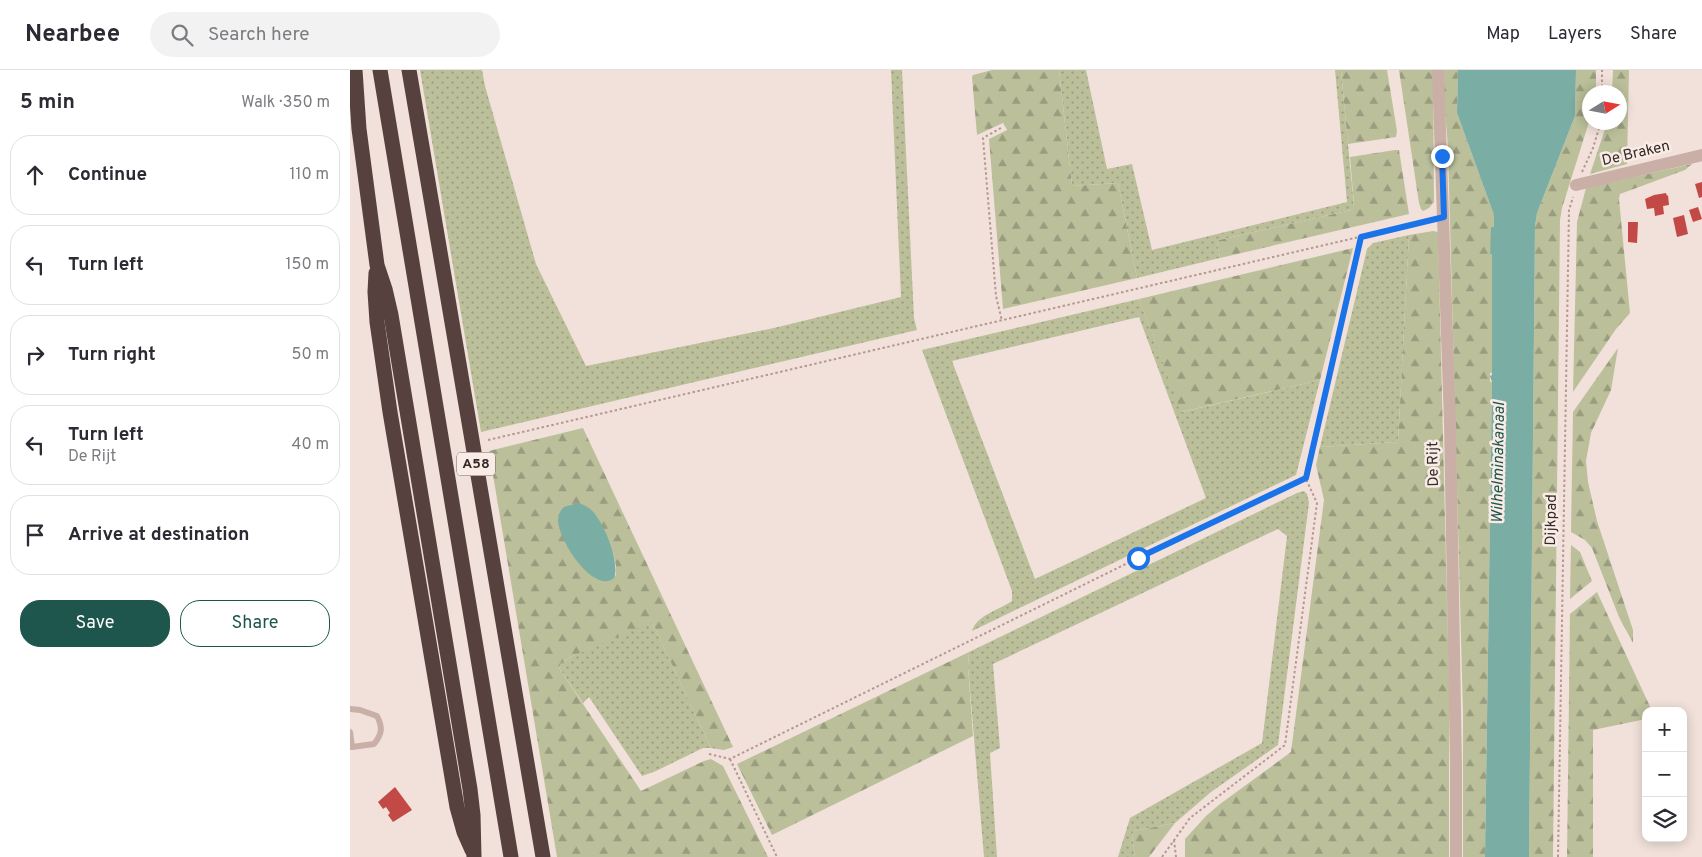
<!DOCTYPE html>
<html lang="en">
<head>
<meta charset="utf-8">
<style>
  :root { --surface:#fff; --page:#f2f2f3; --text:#2b2b33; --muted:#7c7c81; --line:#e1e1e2; --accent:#1e564d }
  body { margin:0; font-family:Overpass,sans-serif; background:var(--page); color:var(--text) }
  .controls { position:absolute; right:15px; bottom:15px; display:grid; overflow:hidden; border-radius:10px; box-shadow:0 2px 12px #0003 }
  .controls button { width:45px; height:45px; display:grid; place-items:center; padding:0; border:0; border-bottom:1px solid var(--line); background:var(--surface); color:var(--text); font:25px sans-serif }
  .compass { position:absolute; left:1232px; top:15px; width:45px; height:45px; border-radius:50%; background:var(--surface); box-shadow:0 2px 12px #0003; rotate:79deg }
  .stop { position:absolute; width:15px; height:15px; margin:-11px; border:4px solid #1a73e8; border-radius:50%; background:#fff }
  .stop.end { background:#1a73e8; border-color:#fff; box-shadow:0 1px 5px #0008 }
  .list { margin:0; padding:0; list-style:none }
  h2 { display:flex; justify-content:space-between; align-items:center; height:65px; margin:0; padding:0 20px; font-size:21px }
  h2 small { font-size:16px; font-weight:400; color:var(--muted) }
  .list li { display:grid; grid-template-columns:32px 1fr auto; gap:15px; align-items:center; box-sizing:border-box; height:80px; margin:0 10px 10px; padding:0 10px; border:1px solid var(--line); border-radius:20px }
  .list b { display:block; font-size:19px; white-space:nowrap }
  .list p { margin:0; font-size:16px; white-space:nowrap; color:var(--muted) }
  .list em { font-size:16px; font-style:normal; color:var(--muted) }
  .actions { display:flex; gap:10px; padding:15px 20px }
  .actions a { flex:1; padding:11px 0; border:1px solid var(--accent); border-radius:20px; text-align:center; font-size:18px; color:var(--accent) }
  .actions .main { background:var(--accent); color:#fff }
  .icon { flex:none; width:28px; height:28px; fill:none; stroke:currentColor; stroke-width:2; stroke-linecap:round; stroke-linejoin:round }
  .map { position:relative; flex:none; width:1352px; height:787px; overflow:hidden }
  header { display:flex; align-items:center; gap:30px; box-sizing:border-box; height:70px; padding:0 25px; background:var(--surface); border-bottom:1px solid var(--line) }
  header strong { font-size:24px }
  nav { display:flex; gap:28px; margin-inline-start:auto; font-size:18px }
  .search { width:350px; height:45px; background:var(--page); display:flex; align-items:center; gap:12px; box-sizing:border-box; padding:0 18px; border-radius:28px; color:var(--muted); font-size:19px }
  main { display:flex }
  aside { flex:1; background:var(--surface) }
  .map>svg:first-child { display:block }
</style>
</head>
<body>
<header>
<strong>Nearbee</strong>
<div class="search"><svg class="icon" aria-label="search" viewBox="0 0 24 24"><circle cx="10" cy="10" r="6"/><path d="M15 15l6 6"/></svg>Search here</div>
<nav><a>Map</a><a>Layers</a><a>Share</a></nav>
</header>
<main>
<aside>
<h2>5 min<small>Walk · 350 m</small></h2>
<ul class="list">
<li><svg class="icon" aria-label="ahead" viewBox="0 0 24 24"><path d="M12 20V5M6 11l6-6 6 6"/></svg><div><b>Continue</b></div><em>110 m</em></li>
<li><svg class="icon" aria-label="left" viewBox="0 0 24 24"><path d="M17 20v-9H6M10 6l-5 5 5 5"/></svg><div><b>Turn left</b></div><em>150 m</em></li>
<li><svg class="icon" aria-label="right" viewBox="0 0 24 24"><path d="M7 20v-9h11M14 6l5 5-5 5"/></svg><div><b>Turn right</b></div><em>50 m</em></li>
<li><svg class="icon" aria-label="left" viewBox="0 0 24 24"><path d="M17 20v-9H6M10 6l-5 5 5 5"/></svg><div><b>Turn left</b><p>De Rijt</p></div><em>40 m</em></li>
<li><svg class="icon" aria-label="arrive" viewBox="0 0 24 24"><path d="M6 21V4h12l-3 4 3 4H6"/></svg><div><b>Arrive at destination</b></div></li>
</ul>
<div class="actions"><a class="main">Save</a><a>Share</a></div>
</aside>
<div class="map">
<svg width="1352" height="787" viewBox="0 0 1352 787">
  <defs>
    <pattern id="grass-dots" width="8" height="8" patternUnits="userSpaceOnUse" patternTransform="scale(1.25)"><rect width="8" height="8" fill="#bbc09b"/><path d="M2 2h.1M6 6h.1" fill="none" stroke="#999c7e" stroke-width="1.8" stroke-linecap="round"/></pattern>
    <pattern id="forest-firs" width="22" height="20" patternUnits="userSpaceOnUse" patternTransform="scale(1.25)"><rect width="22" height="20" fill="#bbc09b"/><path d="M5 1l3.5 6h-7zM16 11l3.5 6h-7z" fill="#999c7e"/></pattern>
  </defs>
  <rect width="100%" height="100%" fill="#f1e1da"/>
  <g fill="url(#grass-dots)" fill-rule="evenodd">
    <polygon points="70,0 132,0 135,16 186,194 236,296 424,258 551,227 541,0 552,0 564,248 567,260 131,362"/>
    <polygon points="709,0 736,0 757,99 782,94 802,180 997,132 985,0 991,0 1004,137 1001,140 869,170 867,172 870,188 787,208 768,113 722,116"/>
    <polygon points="1059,165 1048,372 970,377 1017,179 1023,173"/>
    <path d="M 789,229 L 832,342 L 970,310 L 946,405 L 622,561 C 627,545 649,540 662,531 L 662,521 L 572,280 ZM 789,247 L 856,428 L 685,509 L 602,291 Z"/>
    <polygon points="954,421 957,424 959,433 928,675 861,722 825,753 784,761 782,765 785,787 768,787 780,748 912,673 937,466 928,459 643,594 650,678 640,683 647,787 634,787 618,596 619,582 947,423"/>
    <polygon points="297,552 302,552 361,678 353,678 306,701 292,706 239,627 233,633 209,598 211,593 223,586"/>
  </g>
  <g fill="url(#forest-firs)" fill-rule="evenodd">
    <polygon points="642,0 709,0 722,116 768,113 787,208 653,239 639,69 657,60 653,53 627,65 622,7 623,5"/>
    <polygon points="991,0 1037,0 1047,61 1046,67 998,74"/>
    <polygon points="1049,0 1083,0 1084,132 1079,138 1073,141 1071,139 1069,133"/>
    <polygon points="1094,0 1108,0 1107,43 1144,145 1144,157 1142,157 1140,184 1142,184 1142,303 1140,303 1140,312 1142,312 1135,787 1113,787 1113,643 1098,78 1094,28"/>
    <polygon points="1226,0 1246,0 1246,22 1240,22 1239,52 1212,138 1210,150 1203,787 1179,787 1185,156 1187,143 1225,46"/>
    <polygon points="1263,0 1279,0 1277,94 1240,104 1257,53 1270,52 1270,22 1262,22"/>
    <polygon points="1045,80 1049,80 1059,144 870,188 867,172 869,170 1001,140 1004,135 1000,87"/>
    <polygon points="1342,94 1335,100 1270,124 1269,129 1280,243 1266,259 1223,322 1227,152 1236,118"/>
    <polygon points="1083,161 1088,162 1099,612 1099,787 835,787 835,769 856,746 870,734 941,682 974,430 966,395 970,377 1048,372 1059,165"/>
    <polygon points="1003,178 970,310 831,342 789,229"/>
    <polygon points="1268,278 1261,320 1241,363 1236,391 1238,412 1247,451 1283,560 1283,573 1269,547 1242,478 1235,470 1221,462 1223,342"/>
    <path d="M 233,358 L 383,677 L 374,680 L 361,678 L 302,552 L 223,586 L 211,593 L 209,598 L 291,721 L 354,691 L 361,689 L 373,696 L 418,787 L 207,787 L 139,381 ZM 263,483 L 266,496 L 266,505 L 258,511 L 245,508 L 226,489 Z"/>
    <polygon points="1221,475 1230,482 1242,511 1220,529"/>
    <polygon points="1247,522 1302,641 1296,641 1296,649 1243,660 1243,787 1217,787 1220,544"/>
    <polygon points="619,582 618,596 623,666 422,765 387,694"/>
    <polygon points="825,753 799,787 785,787 782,765 784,761"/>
  </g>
  <g fill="#7aada4">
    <polygon points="1108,0 1226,0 1225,46 1187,143 1185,156 1179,787 1135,787 1142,312 1140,306 1142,305 1142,184 1140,184 1141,157 1144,157 1144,145 1107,43"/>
    <path d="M 228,433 C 236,435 243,440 247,447 C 256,459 270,494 264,508 C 261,510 258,512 253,511 C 234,508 209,469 208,451 C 208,445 210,441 214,437 Z"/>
  </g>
  <g fill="#c34946">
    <polygon points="1352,112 1352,127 1349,128 1345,114"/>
    <polygon points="1316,123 1317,126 1318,125 1319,135 1313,136 1314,144 1305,146 1304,138 1297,139 1295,129 1304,125"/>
    <polygon points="1348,137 1352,149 1343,152 1339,140"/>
    <polygon points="1334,145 1338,164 1327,167 1323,148"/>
    <polygon points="1278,152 1288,152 1287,173 1278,172"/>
    <polygon points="45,717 62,740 43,752 38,745 40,743 36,737 33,739 28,732"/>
  </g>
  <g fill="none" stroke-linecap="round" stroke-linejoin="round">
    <g stroke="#b49891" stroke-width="2" stroke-dasharray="2.5 2.5" stroke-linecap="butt">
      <polyline points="1252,22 1252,0"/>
      <polyline points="651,58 633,68 646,226 652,251"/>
      <polyline points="1232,102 1243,78 1251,52"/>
      <polyline points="138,370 1082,150"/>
      <polyline points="359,684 380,689 788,488 956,409"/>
      <polyline points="380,689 427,787"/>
      <polyline points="824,770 826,787"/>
      <polyline points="812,787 840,748 935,675 967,433 956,409 1011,167"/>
      <polyline points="1208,787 1219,140 1223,127"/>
    </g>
    <path stroke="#c9afa6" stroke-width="6" d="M 0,639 L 10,640 L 27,646 C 33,658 32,664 24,674 L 2,677 L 0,662"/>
    <g stroke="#c9afa6" stroke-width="12">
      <polyline points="1088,0 1100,353 1106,696 1106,787"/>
      <polyline points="1226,115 1352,85"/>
    </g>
    <g stroke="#56413e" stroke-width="15">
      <polyline points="5,0 9,59 27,195 35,219 41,245 120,719 123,745 124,787"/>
      <polyline points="30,0 161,787"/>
      <polyline points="59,0 193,787"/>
      <polyline points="26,203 25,222 27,252 40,342 107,737 114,762 122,780"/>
    </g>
  </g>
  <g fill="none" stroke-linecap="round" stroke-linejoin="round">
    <polyline stroke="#1a73e8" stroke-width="6" points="788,488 956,408 1011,167 1094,147 1092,86"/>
  </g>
  <g text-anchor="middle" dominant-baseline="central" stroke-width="5" stroke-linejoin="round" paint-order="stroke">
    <rect fill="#f9ece6" stroke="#706460" stroke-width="1" x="107" y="382.5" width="38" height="23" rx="4"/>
    <g font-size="14" font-weight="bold" fill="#352927">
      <text x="126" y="394">A58</text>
    </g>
    <g font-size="15" fill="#352927" stroke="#f9ece6">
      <text transform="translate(1286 84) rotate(-13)">De Braken</text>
      <text transform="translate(1084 394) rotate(-91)">De Rijt</text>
      <text transform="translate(1202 450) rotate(-89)">Dijkpad</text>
    </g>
    <g font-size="16" font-style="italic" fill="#1e564d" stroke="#f9ece6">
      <text transform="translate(1149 393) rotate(-89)">Wilhelminakanaal</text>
    </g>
  </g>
</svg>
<div class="controls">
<button>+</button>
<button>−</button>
<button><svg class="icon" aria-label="layers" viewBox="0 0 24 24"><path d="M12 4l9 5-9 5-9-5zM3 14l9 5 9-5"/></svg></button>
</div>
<svg class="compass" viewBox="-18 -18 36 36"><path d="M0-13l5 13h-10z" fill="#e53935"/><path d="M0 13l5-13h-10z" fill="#7c7c81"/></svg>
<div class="stop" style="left:788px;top:488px"></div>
<div class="stop end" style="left:1092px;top:86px"></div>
</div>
</main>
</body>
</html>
